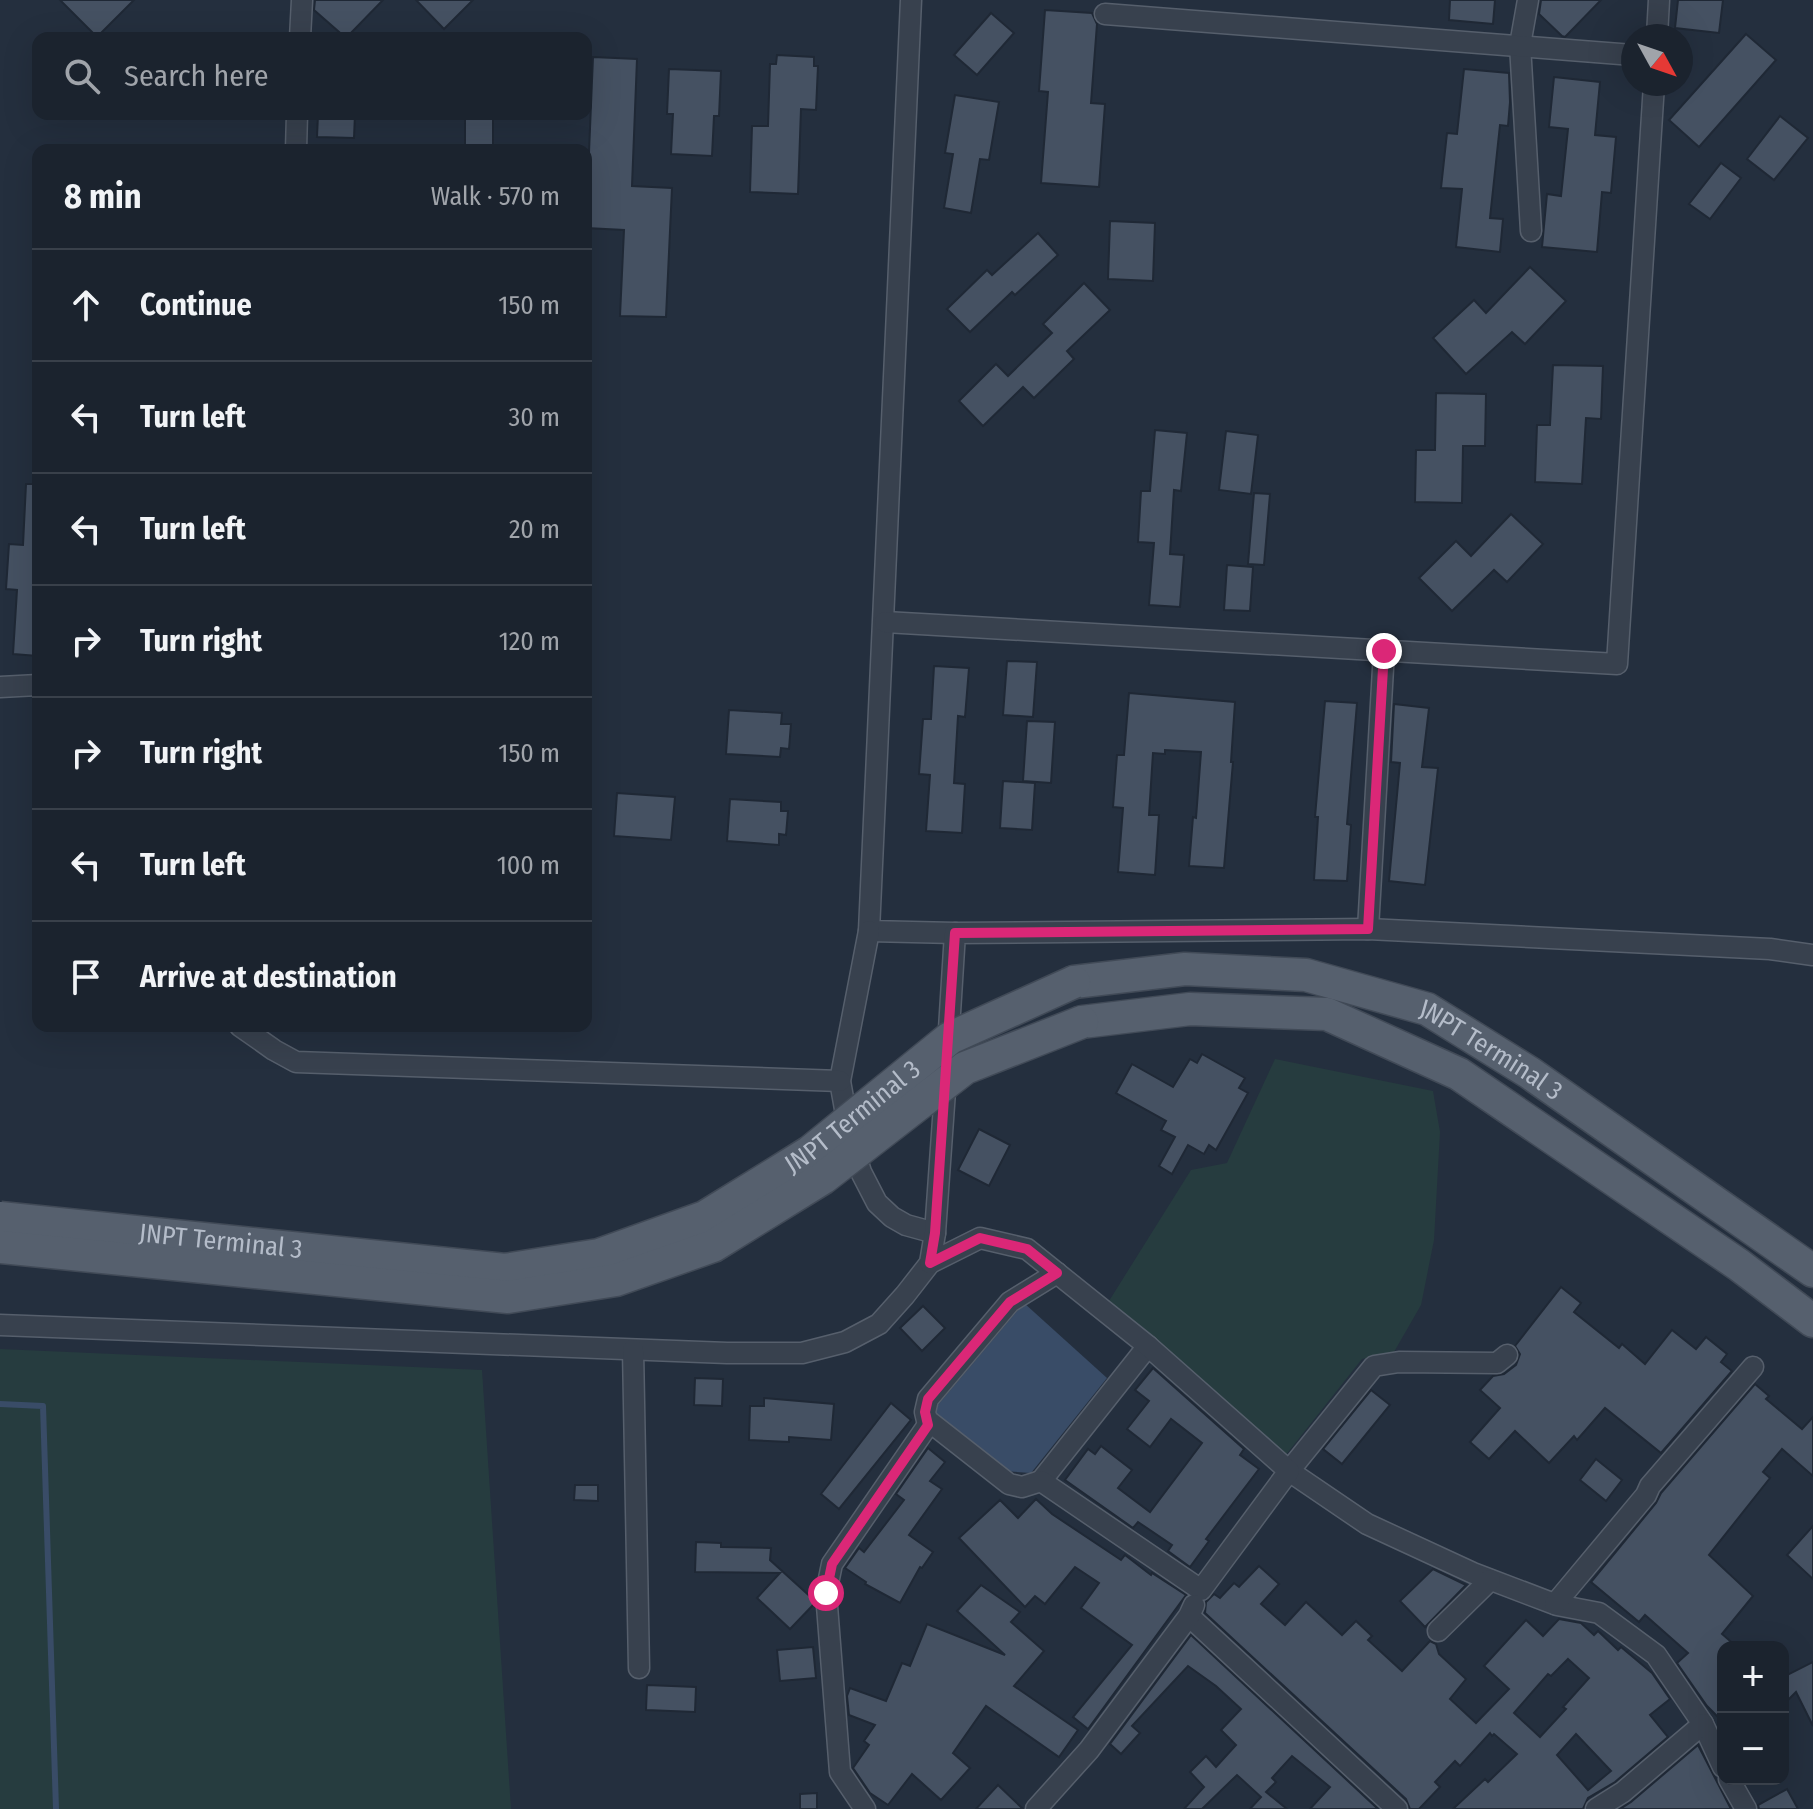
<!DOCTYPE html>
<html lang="en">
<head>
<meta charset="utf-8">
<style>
  :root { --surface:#1b232e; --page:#242b36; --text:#f1f3f6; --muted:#a0a4aa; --line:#39404a }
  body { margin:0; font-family:"Fira Sans Condensed",sans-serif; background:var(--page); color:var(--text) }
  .controls { position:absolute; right:24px; bottom:24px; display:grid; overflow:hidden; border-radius:16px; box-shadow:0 8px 32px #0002 }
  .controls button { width:72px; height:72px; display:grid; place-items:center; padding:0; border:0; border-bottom:2px solid var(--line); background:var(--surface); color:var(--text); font:40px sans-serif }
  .compass { position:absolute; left:1621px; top:24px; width:72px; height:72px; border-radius:50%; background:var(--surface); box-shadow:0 8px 32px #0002; rotate:130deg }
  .stop { position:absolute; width:24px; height:24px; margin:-18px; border:6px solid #db2777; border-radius:50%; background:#fff }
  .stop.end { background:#db2777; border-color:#fff; box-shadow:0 2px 8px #0008 }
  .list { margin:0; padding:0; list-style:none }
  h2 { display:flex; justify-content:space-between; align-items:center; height:104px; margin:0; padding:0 32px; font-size:34px }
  h2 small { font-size:26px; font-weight:400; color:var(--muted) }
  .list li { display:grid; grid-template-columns:52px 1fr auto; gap:24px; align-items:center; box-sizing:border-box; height:112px; padding:0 32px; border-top:2px solid var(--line) }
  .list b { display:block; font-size:30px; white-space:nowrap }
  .list em { font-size:26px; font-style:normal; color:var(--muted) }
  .icon { flex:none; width:44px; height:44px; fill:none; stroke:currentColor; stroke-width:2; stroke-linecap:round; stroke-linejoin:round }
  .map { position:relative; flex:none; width:1813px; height:1809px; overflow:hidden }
  .search { position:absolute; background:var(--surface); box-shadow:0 8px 32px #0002; left:32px; top:32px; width:560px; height:88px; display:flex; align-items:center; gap:20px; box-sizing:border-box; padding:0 28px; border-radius:16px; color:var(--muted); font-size:30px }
  .panel { position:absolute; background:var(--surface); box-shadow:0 8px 32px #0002; left:32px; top:144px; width:560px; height:888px; border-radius:16px }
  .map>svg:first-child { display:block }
</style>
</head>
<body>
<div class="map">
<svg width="1813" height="1809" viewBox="0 0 1813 1809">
  <rect width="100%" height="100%" fill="#242f3e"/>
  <g fill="#263c3f">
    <polygon points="1275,1059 1433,1091 1440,1132 1434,1240 1421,1305 1394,1352 1362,1359 1285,1456 1109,1301 1191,1170 1227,1163"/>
    <polygon points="0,1349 482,1370 511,1809 0,1809"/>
  </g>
  <polygon fill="#394c67" points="1024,1303 1107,1378 1031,1473 1004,1471 932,1412"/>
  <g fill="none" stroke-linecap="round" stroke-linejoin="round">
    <polyline stroke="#394c67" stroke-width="6" points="0,1404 43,1406 56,1809"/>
  </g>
  <g fill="#455162" stroke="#1f2835" stroke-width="2" fill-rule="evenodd">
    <polygon points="60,0 134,0 97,37"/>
    <polygon points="315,0 383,0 346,38 314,10"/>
    <polygon points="416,0 473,0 444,29"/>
    <polygon points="1450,0 1495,0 1493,24 1449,20"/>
    <polygon points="1541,0 1601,0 1565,37 1562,36 1539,14"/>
    <polygon points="1678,0 1723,0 1719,33 1675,28"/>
    <polygon points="1045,10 1092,13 1097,24 1091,103 1105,104 1099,187 1041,183 1048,92 1039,91"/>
    <polygon points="991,13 1014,33 977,75 954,55"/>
    <polygon points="1746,34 1776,60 1699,147 1669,120"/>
    <polygon points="777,55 814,57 814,66 818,66 816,110 801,109 798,194 750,192 752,126 768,126 770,64 776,64"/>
    <polygon points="593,57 637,59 632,186 672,188 666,317 620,316 624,230 586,228 586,176 588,176"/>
    <polygon points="669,69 721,71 719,116 714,116 712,156 671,154 673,114 667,114"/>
    <polygon points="1464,69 1509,73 1510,102 1508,126 1500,125 1490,218 1503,219 1500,252 1456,247 1462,189 1441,188 1447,133 1457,134"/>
    <polygon points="1554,77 1600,82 1595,135 1616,137 1611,193 1602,192 1597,252 1542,247 1547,194 1561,196 1568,129 1549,127"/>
    <polygon points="955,95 999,102 989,160 980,159 971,213 944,208 953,154 945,153"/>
    <polygon points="318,114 355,114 354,138 317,137"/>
    <rect x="465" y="114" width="28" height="36"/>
    <polygon points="1780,116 1808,138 1774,180 1747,159"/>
    <polygon points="1721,163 1741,178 1710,219 1689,204"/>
    <polygon points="1110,221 1155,223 1153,281 1108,279"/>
    <polygon points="1038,233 1058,255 1015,295 1012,292 970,332 947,309 987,270 992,275"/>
    <polygon points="1530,267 1566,301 1525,344 1512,332 1466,374 1433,338 1474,300 1486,313"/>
    <polygon points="1084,283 1110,310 1067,351 1074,359 1034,398 1023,387 983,426 959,401 996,364 1008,376 1052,333 1043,324"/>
    <polygon points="1553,365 1603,366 1601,419 1586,418 1582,484 1535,482 1537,425 1550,425"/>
    <polygon points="1436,393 1486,394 1485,446 1463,446 1462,503 1415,502 1416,450 1435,450"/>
    <polygon points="1155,430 1187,433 1181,491 1174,490 1170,554 1184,555 1180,607 1149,605 1154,543 1138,542 1141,491 1150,491"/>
    <polygon points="1226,431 1258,435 1251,494 1219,490"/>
    <polygon points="26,484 38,484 38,656 13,654 17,590 6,589 9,544 23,545"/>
    <polygon points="1254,493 1270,494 1264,565 1248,564"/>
    <polygon points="1511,514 1543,544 1507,582 1494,570 1452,611 1419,578 1456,541 1471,556"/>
    <polygon points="1227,565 1253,567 1250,611 1224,610"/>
    <polygon points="1007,661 1037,662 1033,717 1003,715"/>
    <polygon points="934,666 969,668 965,717 958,716 954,783 965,784 962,833 926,831 930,775 919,774 923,719 931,719"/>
    <polygon points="1129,693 1235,702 1231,762 1233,762 1224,868 1189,866 1193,817 1196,818 1201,752 1165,750 1165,754 1153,753 1149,815 1159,815 1155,875 1118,872 1123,808 1113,807 1117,755 1124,755"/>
    <polygon points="1325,701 1357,703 1347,824 1351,825 1347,881 1314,880 1318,817 1315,817"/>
    <polygon points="1394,704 1429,708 1422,767 1438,768 1425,885 1389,881 1400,763 1391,762"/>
    <polygon points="729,710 782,713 781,724 791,724 789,749 781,748 780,757 726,754"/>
    <polygon points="1027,721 1055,722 1051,783 1023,781"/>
    <polygon points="1003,781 1035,783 1032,830 1000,828"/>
    <polygon points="617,793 675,797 671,840 614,836"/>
    <polygon points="730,799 781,802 781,811 788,811 786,835 779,834 779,845 727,841"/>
    <polygon points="1202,1054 1245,1078 1239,1088 1248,1093 1216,1150 1209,1145 1204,1154 1188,1145 1172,1174 1159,1166 1175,1137 1161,1130 1166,1121 1116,1093 1132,1064 1173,1087 1190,1059 1197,1063"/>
    <polygon points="979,1129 1010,1145 989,1186 958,1170"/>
    <polygon points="1561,1287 1581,1303 1574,1312 1619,1348 1622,1344 1645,1364 1672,1330 1696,1349 1706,1337 1727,1354 1721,1362 1732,1371 1661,1453 1605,1408 1577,1440 1574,1436 1549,1463 1515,1431 1489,1459 1470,1442 1500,1408 1480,1390 1493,1376 1504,1374 1516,1365 1520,1354 1515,1346"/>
    <polygon points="923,1306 945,1328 922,1351 900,1328"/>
    <polygon points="1153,1368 1244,1449 1240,1455 1259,1469 1206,1539 1209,1541 1190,1567 1168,1551 1172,1545 1138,1522 1133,1528 1065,1480 1088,1449 1095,1454 1101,1446 1132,1470 1118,1488 1150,1512 1202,1443 1171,1419 1150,1447 1127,1429 1149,1401 1135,1390"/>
    <polygon points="695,1378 723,1379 722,1406 694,1405"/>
    <polygon points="1755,1384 1769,1396 1766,1399 1802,1429 1813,1417 1813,1476 1782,1449 1763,1472 1770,1478 1709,1555 1753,1596 1722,1634 1737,1647 1723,1647 1723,1722 1707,1706 1677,1663 1688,1653 1645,1615 1639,1622 1591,1582 1656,1503 1661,1493"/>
    <polygon points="1371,1390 1390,1405 1342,1464 1323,1449"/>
    <polygon points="764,1398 834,1404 831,1440 789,1437 789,1442 749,1440 750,1406 764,1406"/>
    <polygon points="891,1403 911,1420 839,1509 821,1494"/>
    <polygon points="928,1448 945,1462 930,1481 942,1489 909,1535 933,1552 922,1568 920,1567 900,1603 865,1584 866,1582 845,1568 859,1548 864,1552 904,1500 896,1494"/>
    <polygon points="1596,1459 1622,1480 1606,1501 1580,1480"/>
    <polygon points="575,1485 598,1485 598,1501 574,1500"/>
    <polygon points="1036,1499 1052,1514 1121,1560 1125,1555 1151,1575 1152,1573 1186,1595 1088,1729 1073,1717 1132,1645 1081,1608 1099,1583 1075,1567 1045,1604 1035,1596 1025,1607 959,1538 1000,1500 1018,1518"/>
    <polygon points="1813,1526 1813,1579 1787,1555"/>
    <polygon points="696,1542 721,1543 721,1547 771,1548 770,1560 814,1600 814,1604 790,1629 757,1598 780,1573 695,1572"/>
    <path d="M 1259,1566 L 1279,1584 L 1261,1604 L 1285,1625 L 1306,1602 L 1342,1635 L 1356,1621 L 1372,1636 L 1368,1640 L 1402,1671 L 1430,1641 L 1436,1644 L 1439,1654 L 1466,1679 L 1450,1699 L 1476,1723 L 1509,1689 L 1484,1666 L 1526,1620 L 1543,1636 L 1559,1619 L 1581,1623 L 1594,1635 L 1598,1631 L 1618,1650 L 1621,1647 L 1652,1673 L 1670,1699 L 1650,1715 L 1668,1737 L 1615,1782 L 1588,1798 L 1583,1809 L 1453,1809 L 1485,1779 L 1488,1782 L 1517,1754 L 1494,1734 L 1492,1736 L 1490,1733 L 1460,1766 L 1455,1761 L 1435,1782 L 1440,1787 L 1419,1809 L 1410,1809 L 1406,1799 L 1205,1613 L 1206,1602 L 1214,1594 L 1220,1598 L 1234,1583 L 1239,1587 ZM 1568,1659 L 1589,1678 L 1563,1707 L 1566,1709 L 1540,1737 L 1514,1713 L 1548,1674 L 1551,1676 ZM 1576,1734 L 1611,1771 L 1588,1790 L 1557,1755 Z"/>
    <polygon points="1433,1569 1466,1585 1425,1627 1400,1601"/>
    <polygon points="981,1585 1020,1612 1011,1622 1044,1651 1014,1686 1078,1730 1059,1757 986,1706 953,1753 970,1768 941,1800 912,1774 888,1805 870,1793 853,1768 869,1745 864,1741 875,1725 849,1715 847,1696 850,1688 886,1701 902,1663 910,1666 927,1624 1005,1655 957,1611"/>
    <polygon points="1191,1635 1378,1809 1310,1809 1330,1787 1292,1756 1272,1778 1276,1782 1266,1792 1287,1809 1250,1809 1261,1797 1237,1775 1202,1809 1184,1809 1204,1787 1190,1772 1206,1756 1216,1767 1236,1745 1221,1730 1241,1709 1216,1686 1188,1666 1132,1726 1140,1733 1121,1754 1110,1744"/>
    <polygon points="813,1647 816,1678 780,1681 777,1650"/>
    <polygon points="1813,1662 1813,1726 1796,1692 1783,1705 1783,1677"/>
    <polygon points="647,1685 696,1687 695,1712 646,1710"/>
    <polygon points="1698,1745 1731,1809 1620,1809 1631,1802"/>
    <polygon points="998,1785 1023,1809 976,1809"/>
    <polygon points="1787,1789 1798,1809 1759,1809 1758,1805"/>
    <polygon points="817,1793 817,1809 800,1809 800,1794"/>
  </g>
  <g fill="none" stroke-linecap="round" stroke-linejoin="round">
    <defs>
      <g id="minor">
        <polyline points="911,0 869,931 955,933"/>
        <polyline points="1528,0 1520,45 1531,231"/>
        <polyline points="1105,14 1633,55"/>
        <polyline points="1657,36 1659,0"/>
        <polyline points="300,38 302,0"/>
        <polyline points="296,150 297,114"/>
        <polyline points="885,622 1617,664 1654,84"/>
        <polyline points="0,687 38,685"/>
        <polyline points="1368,929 1384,651"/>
        <polyline points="869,931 840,1081 850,1137 861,1172 877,1203 892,1217 906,1225 935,1233"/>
        <polyline points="240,1026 274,1050 296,1062 840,1081"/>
        <polyline points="948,1045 955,933 1368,929 1770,949 1813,955"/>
        <polyline points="0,1325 727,1353 802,1353 845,1342 879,1324 905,1295 930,1263 935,1233 946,1077"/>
        <polyline points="633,1350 639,1668"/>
        <polyline points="1507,1355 1497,1363 1399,1362 1374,1366 1289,1471 1367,1524 1473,1573 1557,1605 1599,1613 1656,1655 1703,1724 1723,1767"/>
        <polyline points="928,1425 925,1412 928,1399 1010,1302 1057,1273"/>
        <polyline points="1041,1481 1148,1346"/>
        <polyline points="1555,1604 1646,1495 1650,1486 1753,1367"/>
        <polyline points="1189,1616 1397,1809"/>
        <polyline points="1438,1631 1490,1580"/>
        <polyline points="1729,1779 1746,1809"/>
        <polyline points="865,1809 840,1772 826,1593 832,1564 930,1422 1009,1484 1022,1487 1041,1481 1201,1590 1289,1471 1148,1346 1027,1249 980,1238 930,1263"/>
        <polyline points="1036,1809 1089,1750 1189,1616 1194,1605"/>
        <polyline points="1596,1809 1623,1792 1703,1724"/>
      </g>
      <g id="primary">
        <path id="s1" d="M 1074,982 L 1185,969 L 1306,975 L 1427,1009 L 1530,1073 L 1813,1271"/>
        <polyline points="1082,1022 1190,1009 1327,1014 1459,1074 1739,1265 1813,1321"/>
      </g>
    </defs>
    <use href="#minor" stroke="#565f6c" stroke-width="23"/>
    <use href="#primary" stroke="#414a57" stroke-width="35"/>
    <use href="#minor" stroke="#38414e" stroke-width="20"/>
    <use href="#primary" stroke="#56606e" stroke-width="32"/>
    <defs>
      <g id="primary-bridge">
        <path id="s2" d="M 0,1218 L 505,1270 L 599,1255 L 705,1217 L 810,1152 L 950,1038 L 1074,982"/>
        <polyline points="0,1247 508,1297 616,1280 713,1246 823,1178 965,1068 1082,1022"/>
      </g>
    </defs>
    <use href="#primary-bridge" stroke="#414a57" stroke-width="35" stroke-linecap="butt"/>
    <use href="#primary-bridge" stroke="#56606e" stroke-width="32"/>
  </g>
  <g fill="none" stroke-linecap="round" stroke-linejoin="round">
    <polyline stroke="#db2777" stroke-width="10" points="826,1593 832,1564 928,1425 925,1412 928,1399 1010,1302 1057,1273 1027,1249 980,1238 930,1263 935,1233 955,933 1368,929 1384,651"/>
  </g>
  <g text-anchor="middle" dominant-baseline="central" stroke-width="7" stroke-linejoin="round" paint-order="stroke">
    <g font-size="26" fill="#b4bcc9" stroke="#1d2633">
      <text stroke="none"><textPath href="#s1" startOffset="434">JNPT Terminal 3</textPath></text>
      <text stroke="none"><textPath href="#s2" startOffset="894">JNPT Terminal 3</textPath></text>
      <text stroke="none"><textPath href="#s2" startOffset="222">JNPT Terminal 3</textPath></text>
    </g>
  </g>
</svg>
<div class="controls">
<button>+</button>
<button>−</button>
</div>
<svg class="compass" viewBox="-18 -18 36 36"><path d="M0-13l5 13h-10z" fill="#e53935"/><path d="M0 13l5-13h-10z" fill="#a0a4aa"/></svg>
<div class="stop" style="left:826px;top:1593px"></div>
<div class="stop end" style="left:1384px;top:651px"></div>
<div class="search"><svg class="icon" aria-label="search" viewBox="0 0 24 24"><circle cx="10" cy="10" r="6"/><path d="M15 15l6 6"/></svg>Search here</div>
<section class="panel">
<h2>8 min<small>Walk · 570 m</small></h2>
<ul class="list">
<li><svg class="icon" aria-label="ahead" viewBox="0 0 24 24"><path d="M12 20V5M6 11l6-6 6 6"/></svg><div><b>Continue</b></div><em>150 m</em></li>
<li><svg class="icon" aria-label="left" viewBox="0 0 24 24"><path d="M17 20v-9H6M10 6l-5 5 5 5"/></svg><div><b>Turn left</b></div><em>30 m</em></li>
<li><svg class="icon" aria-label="left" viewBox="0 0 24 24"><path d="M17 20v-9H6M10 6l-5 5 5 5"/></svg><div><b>Turn left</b></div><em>20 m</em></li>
<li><svg class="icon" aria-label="right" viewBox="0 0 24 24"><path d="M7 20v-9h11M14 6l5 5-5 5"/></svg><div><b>Turn right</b></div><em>120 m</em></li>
<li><svg class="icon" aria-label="right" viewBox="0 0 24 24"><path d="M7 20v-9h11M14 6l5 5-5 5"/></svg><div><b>Turn right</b></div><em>150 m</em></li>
<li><svg class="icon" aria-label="left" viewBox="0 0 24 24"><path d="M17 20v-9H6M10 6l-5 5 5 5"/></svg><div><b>Turn left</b></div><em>100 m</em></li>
<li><svg class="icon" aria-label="arrive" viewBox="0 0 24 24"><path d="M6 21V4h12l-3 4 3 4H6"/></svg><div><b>Arrive at destination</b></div></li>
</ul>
</section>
</div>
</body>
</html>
